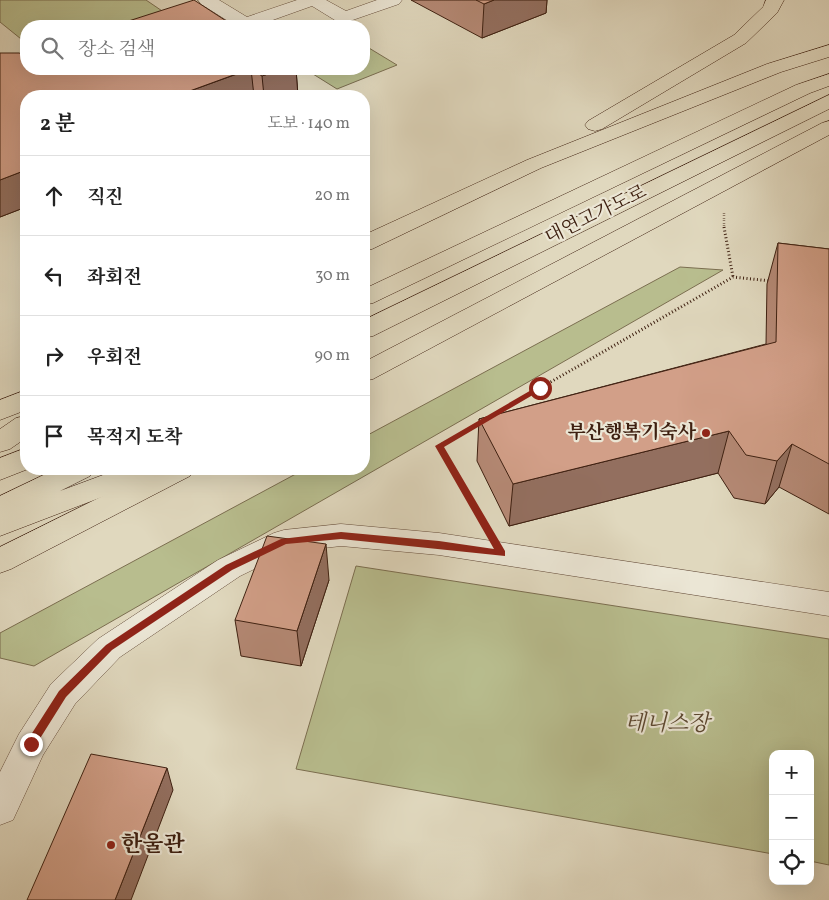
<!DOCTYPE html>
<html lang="ko">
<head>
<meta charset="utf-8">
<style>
  :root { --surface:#fff; --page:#f6f6f6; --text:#222; --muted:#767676; --line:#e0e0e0 }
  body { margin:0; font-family:Vollkorn,"Noto Serif KR",serif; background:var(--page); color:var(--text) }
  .controls { position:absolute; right:15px; bottom:15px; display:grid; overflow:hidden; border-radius:10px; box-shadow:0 5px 20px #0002 }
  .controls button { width:45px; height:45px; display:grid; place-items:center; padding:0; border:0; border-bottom:1px solid var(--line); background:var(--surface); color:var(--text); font:25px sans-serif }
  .stop { position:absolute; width:15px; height:15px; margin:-11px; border:4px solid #8f2418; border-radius:50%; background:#fff }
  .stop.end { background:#8f2418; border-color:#fff; box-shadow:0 1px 5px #0008 }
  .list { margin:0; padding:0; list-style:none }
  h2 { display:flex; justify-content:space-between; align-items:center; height:65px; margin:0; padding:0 20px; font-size:21px }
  h2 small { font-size:16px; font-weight:400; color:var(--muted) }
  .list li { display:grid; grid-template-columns:32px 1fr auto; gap:15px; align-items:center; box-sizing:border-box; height:80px; padding:0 20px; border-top:1px solid var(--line) }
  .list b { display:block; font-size:19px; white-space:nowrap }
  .list em { font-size:16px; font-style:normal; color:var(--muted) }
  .icon { flex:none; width:28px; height:28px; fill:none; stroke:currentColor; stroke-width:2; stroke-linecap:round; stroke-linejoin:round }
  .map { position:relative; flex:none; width:829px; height:900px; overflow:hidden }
  .search { position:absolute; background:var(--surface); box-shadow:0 5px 20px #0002; left:20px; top:20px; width:350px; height:55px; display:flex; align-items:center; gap:12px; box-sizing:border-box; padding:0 18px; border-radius:20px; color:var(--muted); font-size:19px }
  .panel { position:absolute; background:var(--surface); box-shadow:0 5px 20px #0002; left:20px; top:90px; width:350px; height:385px; border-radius:20px }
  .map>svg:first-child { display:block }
</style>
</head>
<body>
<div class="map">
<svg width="829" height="900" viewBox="0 0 829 900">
  <rect width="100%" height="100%" fill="#e0d8be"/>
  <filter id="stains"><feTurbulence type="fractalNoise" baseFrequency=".004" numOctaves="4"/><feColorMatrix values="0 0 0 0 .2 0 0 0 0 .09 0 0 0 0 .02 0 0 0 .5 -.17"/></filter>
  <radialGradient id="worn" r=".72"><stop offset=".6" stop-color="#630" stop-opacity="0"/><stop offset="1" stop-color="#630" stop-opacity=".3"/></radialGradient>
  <g fill="#b8bd8e" stroke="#7b6e50">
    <polygon points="0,0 146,0 171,17 142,26 26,26 26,43 0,22"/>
    <polygon points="364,45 397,65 337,89 305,69 364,69"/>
    <polygon points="680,267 723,270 34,666 0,658 0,633 305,469 364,469 364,437"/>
    <polygon points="356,566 829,639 829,865 810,861 810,754 773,754 773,854 296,769"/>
  </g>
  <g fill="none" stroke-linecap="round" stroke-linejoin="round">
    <defs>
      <g id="minor">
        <polygon points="198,0 219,0 247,17 297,0 326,0 346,11 377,0 402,0 399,4 344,23 338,22 312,6 256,26 236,26 201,4"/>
        <polygon points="341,524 439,533 829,592 829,616 439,555 341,546 289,552 240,576 120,657 75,704 43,755 13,820 0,825 0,772 19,734 51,684 98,639 218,560 274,533 284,530"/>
      </g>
      <g id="major">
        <polygon points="766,0 784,0 777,13 746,43 602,129 595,131 588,129 585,125 588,121 734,35 763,7"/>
        <polygon points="829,45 829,57 781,72 541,168 372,249 364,251 364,235 527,160 767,64"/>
        <polygon points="829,121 829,135 373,379 364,381 364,362 822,123"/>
        <polygon points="26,390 26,410 0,420 0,400"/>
        <polygon points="157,469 194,469 190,476 11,569 0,573 0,547"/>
      </g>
      <g id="highway">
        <polygon points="829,74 829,86 810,93 373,303 364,305 364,289 796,85"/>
        <polygon points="829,95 829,109 373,336 364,338 364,320"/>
        <polygon points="26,416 26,438 10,449 0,452 0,429 16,418"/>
        <polygon points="26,448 28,469 0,480 0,458"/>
        <polygon points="56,469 94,469 90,476 60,491 119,469 161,469 157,476 0,536 0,496"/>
      </g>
    </defs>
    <use href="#minor" stroke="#664e3c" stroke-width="1"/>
    <use href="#major" stroke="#3e2011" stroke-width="1"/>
    <use href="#highway" stroke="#3e2011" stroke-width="1"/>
    <polyline stroke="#3e2011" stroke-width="2.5" stroke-dasharray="0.5 2" stroke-linecap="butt" points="724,213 724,228"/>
    <g stroke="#3e2011" stroke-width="3" stroke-dasharray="1 2.5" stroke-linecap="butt">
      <polyline points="724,227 733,277"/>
      <polyline points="490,417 733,277 771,281"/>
      <polyline points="481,519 439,446 483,421"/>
    </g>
    <use href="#minor" fill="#ebe6d5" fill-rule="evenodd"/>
    <use href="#major" fill="#e0d8be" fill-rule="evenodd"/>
    <use href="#highway" fill="#e0d8be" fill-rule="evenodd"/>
  </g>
  <g fill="#b58975" stroke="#3e2011">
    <polygon points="411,0 547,0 546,13 482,38"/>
    <polygon points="25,55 296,69 298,96 26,96 26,207 0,217"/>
    <polygon points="778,243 829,249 829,514 779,487 765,504 734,498 718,473 509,526 477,461 479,419 766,344 767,284"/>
    <polygon points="329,580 301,666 241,656 235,620"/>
  </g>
  <g fill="#936f5f" stroke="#3e2011">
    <polygon points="494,0 547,0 546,13 482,38 484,4"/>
    <polygon points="251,69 254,96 176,96"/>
    <polygon points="283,69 296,69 298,96 264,96 262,76"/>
    <polygon points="26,170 26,207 0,217 0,180"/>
    <polygon points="729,431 718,473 509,526 513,484"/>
    <polygon points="792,444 779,487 765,504 777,461"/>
    <polygon points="326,544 329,580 301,666 297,631"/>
    <polygon points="167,768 173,790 131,900 115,900"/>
  </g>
  <g fill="#d29f88" stroke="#3e2011">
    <polygon points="194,0 234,26 113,26"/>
    <polygon points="476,0 494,0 484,4"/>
    <polygon points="0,53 19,53 26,55 26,69 250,69 176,96 177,96 26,96 26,170 0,180"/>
    <polygon points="251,69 283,69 262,76"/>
    <polygon points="778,243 829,249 829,464 792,444 777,461 746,455 729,431 513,484 479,419 776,342"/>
    <polygon points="267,536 326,544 297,631 235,620"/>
    <polygon points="91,754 167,768 115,900 27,900"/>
  </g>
  <polygon fill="#8f2418" points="540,385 543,386 543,389 444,447 505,551 505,556 341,539 286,544 232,570 112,650 66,697 34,748 27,748 27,741 59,691 106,645 226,565 281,539 341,532 439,541 494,549 435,446"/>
  <g fill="#8f2418" stroke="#ebe6d5" stroke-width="2">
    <circle cx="706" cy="433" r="5"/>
    <circle cx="111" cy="845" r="5"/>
  </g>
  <g text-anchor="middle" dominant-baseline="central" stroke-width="4.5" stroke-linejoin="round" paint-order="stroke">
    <g font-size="19" fill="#3e2011" stroke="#ebe6d5">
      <text transform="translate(596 215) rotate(-26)">대연고가도로</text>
    </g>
    <g font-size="19" font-weight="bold" fill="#3e2011" stroke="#ebe6d5" text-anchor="end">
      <text x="696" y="433">부산행복기숙사</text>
    </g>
    <g font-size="22" font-style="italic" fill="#5c4730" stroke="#ebe6d5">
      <text x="667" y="724">테니스장</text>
    </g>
    <g font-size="22" font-weight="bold" fill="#3e2011" stroke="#ebe6d5" text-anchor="start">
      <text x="121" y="845">한울관</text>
    </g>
  </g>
  <rect width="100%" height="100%" filter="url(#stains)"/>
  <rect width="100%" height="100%" fill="url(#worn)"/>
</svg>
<div class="controls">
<button>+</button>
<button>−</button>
<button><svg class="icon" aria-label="locate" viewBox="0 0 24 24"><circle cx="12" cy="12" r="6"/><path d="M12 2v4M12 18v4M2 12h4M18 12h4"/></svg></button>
</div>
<div class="stop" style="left:540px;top:388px"></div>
<div class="stop end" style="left:31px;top:744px"></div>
<div class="search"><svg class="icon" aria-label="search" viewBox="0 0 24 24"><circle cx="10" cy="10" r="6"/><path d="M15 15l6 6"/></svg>장소 검색</div>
<section class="panel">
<h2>2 분<small>도보 · 140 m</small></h2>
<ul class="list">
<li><svg class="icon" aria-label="ahead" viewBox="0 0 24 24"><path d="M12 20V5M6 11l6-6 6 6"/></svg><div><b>직진</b></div><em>20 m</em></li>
<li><svg class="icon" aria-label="left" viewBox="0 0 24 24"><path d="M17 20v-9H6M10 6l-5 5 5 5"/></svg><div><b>좌회전</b></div><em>30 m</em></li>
<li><svg class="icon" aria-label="right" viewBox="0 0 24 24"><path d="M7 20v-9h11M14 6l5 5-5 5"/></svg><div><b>우회전</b></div><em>90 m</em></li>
<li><svg class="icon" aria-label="arrive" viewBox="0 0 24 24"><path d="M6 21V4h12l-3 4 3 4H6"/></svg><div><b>목적지 도착</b></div></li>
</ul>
</section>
</div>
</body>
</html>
